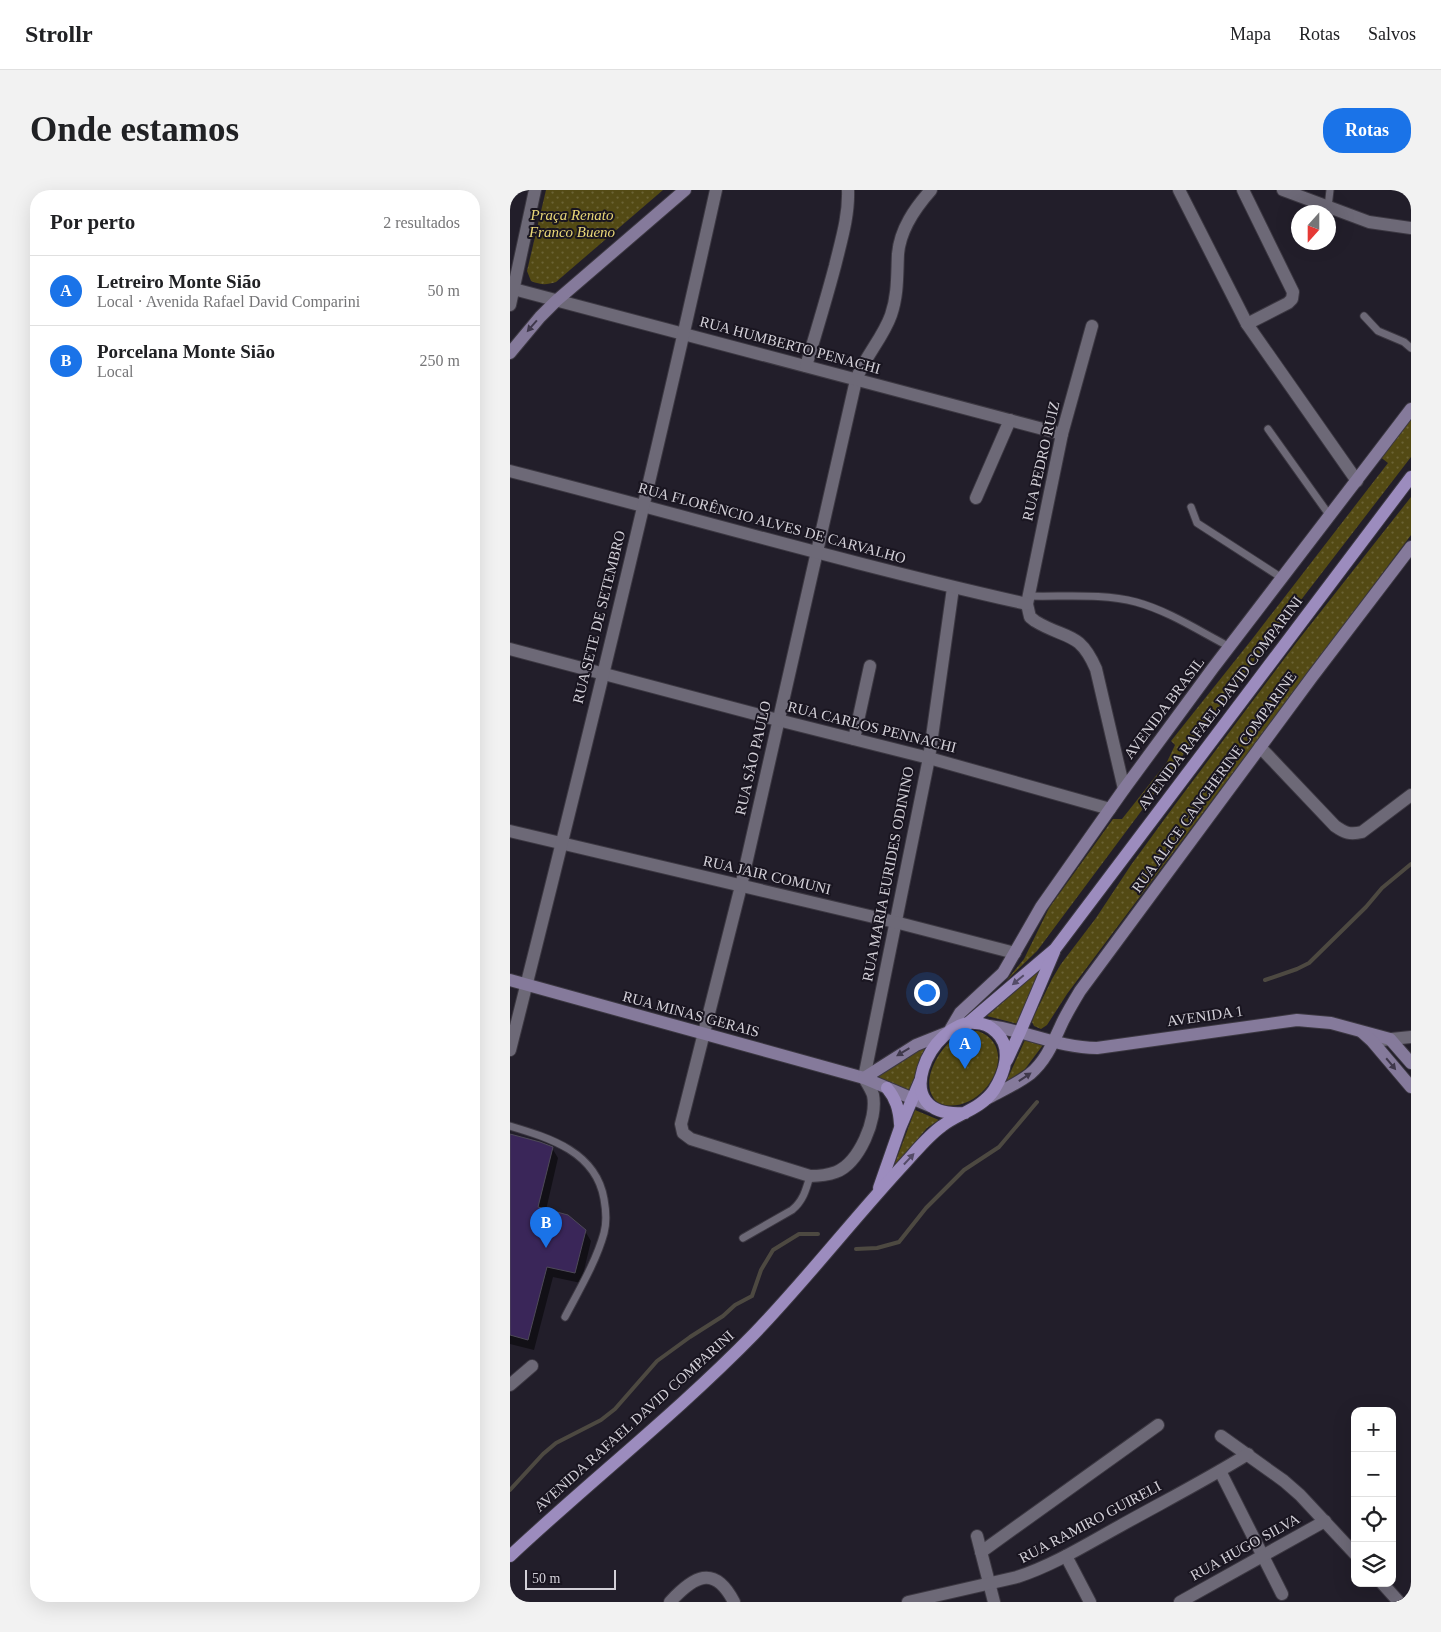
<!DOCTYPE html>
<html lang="pt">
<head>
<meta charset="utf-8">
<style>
  :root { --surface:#fff; --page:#f2f2f2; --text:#202124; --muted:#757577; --line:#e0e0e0; --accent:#1a73e8 }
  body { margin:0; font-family:Georgia,serif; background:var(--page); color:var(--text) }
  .controls { position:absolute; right:15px; bottom:15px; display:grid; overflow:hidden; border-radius:10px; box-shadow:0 5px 20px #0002 }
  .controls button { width:45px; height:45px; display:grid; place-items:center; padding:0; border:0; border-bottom:1px solid var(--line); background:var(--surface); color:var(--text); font:25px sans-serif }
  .compass { position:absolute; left:781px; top:15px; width:45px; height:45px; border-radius:50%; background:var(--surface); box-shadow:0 5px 20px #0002; rotate:201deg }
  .scale { position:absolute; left:15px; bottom:12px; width:91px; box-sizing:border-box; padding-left:5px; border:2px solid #d3d0d8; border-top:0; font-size:14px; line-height:18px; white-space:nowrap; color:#d3d0d8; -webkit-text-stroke:4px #191520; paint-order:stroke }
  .you { position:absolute; left:416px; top:802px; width:18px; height:18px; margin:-12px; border:4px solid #fff; border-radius:50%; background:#1a73e8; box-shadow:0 0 0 8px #1a73e833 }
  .badge { display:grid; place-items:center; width:32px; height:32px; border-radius:50%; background:var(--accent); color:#fff; font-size:16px; font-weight:700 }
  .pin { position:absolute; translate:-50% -41px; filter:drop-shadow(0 1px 2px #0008) }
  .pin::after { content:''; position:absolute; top:26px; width:18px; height:15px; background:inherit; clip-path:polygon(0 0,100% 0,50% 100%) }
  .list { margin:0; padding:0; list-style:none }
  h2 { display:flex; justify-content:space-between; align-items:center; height:65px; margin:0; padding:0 20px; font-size:21px }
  h2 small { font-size:16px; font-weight:400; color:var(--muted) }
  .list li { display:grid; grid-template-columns:32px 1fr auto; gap:15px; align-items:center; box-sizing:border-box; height:70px; padding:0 20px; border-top:1px solid var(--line) }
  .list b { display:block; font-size:19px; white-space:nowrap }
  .list p { margin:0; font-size:16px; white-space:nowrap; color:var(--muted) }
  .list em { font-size:16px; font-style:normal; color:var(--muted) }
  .icon { flex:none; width:28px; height:28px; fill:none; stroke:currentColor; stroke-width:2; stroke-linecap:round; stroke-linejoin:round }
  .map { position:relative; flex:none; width:901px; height:1412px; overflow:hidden; border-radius:20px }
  header { display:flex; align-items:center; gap:30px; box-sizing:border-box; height:70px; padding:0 25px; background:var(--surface); border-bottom:1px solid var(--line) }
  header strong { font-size:24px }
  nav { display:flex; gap:28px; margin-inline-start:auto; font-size:18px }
  .intro { display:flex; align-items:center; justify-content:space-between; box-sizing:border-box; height:120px; padding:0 30px }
  h1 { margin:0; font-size:35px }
  .button { padding:12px 22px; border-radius:20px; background:var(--accent); color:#fff; font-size:18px; font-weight:700 }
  main { display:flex; gap:30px; padding:0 30px }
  aside { flex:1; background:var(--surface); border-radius:20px; box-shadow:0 5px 20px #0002 }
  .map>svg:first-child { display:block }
</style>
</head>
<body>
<header>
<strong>Strollr</strong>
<nav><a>Mapa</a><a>Rotas</a><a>Salvos</a></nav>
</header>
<div class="intro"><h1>Onde estamos</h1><a class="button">Rotas</a></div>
<main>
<aside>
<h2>Por perto<small>2 resultados</small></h2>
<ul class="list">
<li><span class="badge">A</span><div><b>Letreiro Monte Sião</b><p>Local · Avenida Rafael David Comparini</p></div><em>50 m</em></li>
<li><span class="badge">B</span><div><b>Porcelana Monte Sião</b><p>Local</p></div><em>250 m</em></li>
</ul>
</aside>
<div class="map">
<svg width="901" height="1412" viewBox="0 0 901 1412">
  <defs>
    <pattern id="green-dots" width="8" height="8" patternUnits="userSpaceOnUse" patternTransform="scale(1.25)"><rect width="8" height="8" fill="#534a14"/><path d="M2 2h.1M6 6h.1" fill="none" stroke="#6b6335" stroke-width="1.8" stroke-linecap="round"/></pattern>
  </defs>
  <rect width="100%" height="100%" fill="#221e2a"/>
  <g fill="url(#green-dots)">
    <path d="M 36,0 L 153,0 L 46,92 C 36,95 31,95 21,91 L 17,81 Z"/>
    <polygon points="901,227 901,267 717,506 527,761 496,791 514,769 539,718 603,629 612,629 657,572 665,555 661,551 743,448 878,273 869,266"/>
    <polygon points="901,307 901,345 557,804 537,835 531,839 524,836 522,832 524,826 542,789 551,774 586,728 621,675 664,616 786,453"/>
    <polygon points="533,777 508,834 477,826"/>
    <path d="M 468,841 C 512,857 476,922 435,915 C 431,914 425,912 423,907 C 411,889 430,857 446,847 C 453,842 460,841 468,841 Z"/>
    <polygon points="515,850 533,855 515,879 496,892"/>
    <polygon points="419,854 399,901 364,887"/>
    <polygon points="405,920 429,930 417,938 387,973 385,973"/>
  </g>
  <polygon fill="#0007" points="0,945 42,958 48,968 36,1020 75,1041 81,1051 71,1093 43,1087 24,1160 0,1154"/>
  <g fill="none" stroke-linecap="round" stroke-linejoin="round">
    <g stroke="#4d4941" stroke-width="4">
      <polyline points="755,790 787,779 799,773 856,717 872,698 901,674"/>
      <polyline points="346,1059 367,1058 389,1052 416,1018 454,980 489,957 527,912"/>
      <polyline points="0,1300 33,1264 46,1253 91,1230 105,1219 147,1171 180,1147 213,1126 225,1115 242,1106 251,1080 263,1060 289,1044 308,1044"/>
    </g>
  </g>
  <polygon fill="#3a2659" stroke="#4e4a58" points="0,944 30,952 43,957 28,1017 58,1025 76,1040 65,1083 37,1077 18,1150 0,1145"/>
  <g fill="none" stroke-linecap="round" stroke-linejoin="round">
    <defs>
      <g id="lane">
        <polyline points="818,17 820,0"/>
        <polyline points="854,126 868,141 894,152 901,158"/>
        <polyline points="758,239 820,326"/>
        <polyline points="681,317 687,333 772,388"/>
        <path d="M 518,406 C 553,407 593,403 626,412 C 659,421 689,441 720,457"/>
        <path d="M 0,936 C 40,948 86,962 94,1009 C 96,1020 97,1032 94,1043 C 86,1072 69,1100 55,1127"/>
        <path d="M 233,1048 L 282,1020 C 293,1011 296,1000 300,986"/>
      </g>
      <g id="street">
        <path d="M 421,0 C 405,18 390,39 388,64 C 387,85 388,105 381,125 C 373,148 355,166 346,190 L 231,696 L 171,934 L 173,943 L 181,949 L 300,986 C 309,986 318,985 326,982 C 349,973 368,929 363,905 C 361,899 357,893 354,888 L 419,568 L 443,398"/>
        <polyline points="669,0 737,134 847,291"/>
        <polyline points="733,0 783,102 782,109 778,113 737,134"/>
        <polyline points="773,0 859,32 901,38"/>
        <polyline points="0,98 552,244"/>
        <polyline points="0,115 25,0"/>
        <path d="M 582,136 L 552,244 L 517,414 L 520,427 L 525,431 C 556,450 569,440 586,479 L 614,599"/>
        <path d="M 296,176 C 306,143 316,110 325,76 C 331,51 339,26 338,0"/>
        <path d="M 0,281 C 172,325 343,375 517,414"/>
        <polyline points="466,308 500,230"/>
        <polyline points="0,459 268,530 419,568 600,619"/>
        <polyline points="344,549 360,476"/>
        <path d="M 750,557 L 825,636 C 835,643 840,645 852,642 L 901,605"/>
        <polyline points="0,641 385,732 505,763"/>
        <polyline points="872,850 901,847"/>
        <path d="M 0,860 C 72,575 142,288 206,0"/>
        <polyline points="0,1195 22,1176"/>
        <polyline points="711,1246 774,1291 790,1305 845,1364"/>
        <polyline points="710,1281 772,1404"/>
        <polyline points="467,1346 484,1412"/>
        <polyline points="471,1362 648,1235"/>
        <polyline points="556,1366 580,1412"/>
        <polyline points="872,1393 889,1412"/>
        <path d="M 160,1412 C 183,1387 204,1373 224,1412"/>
        <path d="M 398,1412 L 507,1387 C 544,1375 577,1354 610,1336 C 653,1312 696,1290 738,1264"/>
        <polyline points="670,1412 815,1331"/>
      </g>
      <g id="secondary">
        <polyline points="0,163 30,127 46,111 175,0"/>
        <polyline points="0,790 354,888 420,916"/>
        <path d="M 480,836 C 517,841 550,858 587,858 L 787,830 L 821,833 L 880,849 L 901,873"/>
        <polyline points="440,840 450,823 493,783 531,717 614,599 703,478 901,219"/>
        <polyline points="852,842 862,851 901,897"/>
        <polyline points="354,888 406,855 436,843"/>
        <path d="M 476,909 C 491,901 507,894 520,884 C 537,870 544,850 553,831 C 558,821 564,811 570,801 L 802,487 L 901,357"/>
      </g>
      <g id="primary">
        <polyline points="458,833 545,759 901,287"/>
        <polyline points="497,870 510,842 544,762"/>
        <path d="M 377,898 C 386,909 389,919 390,934"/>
        <polyline points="369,998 390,938 410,891"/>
        <path d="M 0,1366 C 80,1291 167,1223 244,1144 C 297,1089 344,1028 396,972 C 407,960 418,946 432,936 C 449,923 471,919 484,900 C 495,882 503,858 486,842 C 480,836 473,833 465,833 C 422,829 373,929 455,923"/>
      </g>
    </defs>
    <use href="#lane" stroke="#3c3842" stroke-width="9"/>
    <use href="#street" stroke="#3c3842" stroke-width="14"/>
    <use href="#secondary" stroke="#3c3842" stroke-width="14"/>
    <use href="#primary" stroke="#3c3842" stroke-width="14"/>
    <use href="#lane" stroke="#6d6977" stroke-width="7"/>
    <use href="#street" stroke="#6d6977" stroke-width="12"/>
    <use href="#secondary" stroke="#857a9b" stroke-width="12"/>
    <use href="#primary" stroke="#9c8cbe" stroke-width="12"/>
  </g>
  <defs><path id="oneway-solid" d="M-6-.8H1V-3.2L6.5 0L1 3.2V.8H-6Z" transform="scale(1.25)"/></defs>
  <g fill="#3f384b">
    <use href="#oneway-solid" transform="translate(22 136) rotate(131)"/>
    <use href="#oneway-solid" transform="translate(393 862) rotate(149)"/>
    <use href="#oneway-solid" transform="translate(881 874) rotate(50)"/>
    <use href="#oneway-solid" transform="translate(515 887) rotate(-34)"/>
  </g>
  <g fill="#544b67">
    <use href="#oneway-solid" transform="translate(508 790) rotate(140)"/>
    <use href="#oneway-solid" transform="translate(399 969) rotate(-47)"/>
  </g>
  <g text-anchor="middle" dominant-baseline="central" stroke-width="4" stroke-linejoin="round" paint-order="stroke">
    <g font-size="15" font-style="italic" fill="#e9d777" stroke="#191520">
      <text x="62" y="25">Praça Renato<tspan x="62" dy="17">Franco Bueno</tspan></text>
    </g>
    <g font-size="15" fill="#d3d0d8" stroke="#191520">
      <text transform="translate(280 155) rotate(15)">RUA HUMBERTO PENACHI</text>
      <text transform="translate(531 271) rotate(-77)">RUA PEDRO RUIZ</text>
      <text transform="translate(262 333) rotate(15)">RUA FLORÊNCIO ALVES DE CARVALHO</text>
      <text transform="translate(89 427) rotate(-76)">RUA SETE DE SETEMBRO</text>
      <text transform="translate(710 513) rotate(-53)">AVENIDA RAFAEL DAVID COMPARINI</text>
      <text transform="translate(654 518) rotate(-53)">AVENIDA BRASIL</text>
      <text transform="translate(362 537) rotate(14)">RUA CARLOS PENNACHI</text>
      <text transform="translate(243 568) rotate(-77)">RUA SÃO PAULO</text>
      <text transform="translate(704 592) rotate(-54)">RUA ALICE CANCHERINE COMPARINE</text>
      <text transform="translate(378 684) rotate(-79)">RUA MARIA EURIDES ODININO</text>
      <text transform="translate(257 685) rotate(13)">RUA JAIR COMUNI</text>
      <text transform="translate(181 824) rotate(15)">RUA MINAS GERAIS</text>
      <text transform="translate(695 826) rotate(-8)">AVENIDA 1</text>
      <text transform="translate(124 1231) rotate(-42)">AVENIDA RAFAEL DAVID COMPARINI</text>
      <text transform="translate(580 1332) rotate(-28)">RUA RAMIRO GUIRELI</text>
      <text transform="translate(735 1357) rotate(-29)">RUA HUGO SILVA</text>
    </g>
  </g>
</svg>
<div class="controls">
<button>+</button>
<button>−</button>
<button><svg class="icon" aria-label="locate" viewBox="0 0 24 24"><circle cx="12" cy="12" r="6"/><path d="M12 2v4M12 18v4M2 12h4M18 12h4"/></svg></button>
<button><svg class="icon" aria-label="layers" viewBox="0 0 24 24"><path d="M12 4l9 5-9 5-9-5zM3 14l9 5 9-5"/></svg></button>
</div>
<svg class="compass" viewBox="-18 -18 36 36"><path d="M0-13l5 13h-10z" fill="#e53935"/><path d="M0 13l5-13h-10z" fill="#757577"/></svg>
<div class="scale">50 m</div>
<div class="you"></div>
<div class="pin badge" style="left:455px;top:879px">A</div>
<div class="pin badge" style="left:36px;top:1058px">B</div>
</div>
</main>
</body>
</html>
